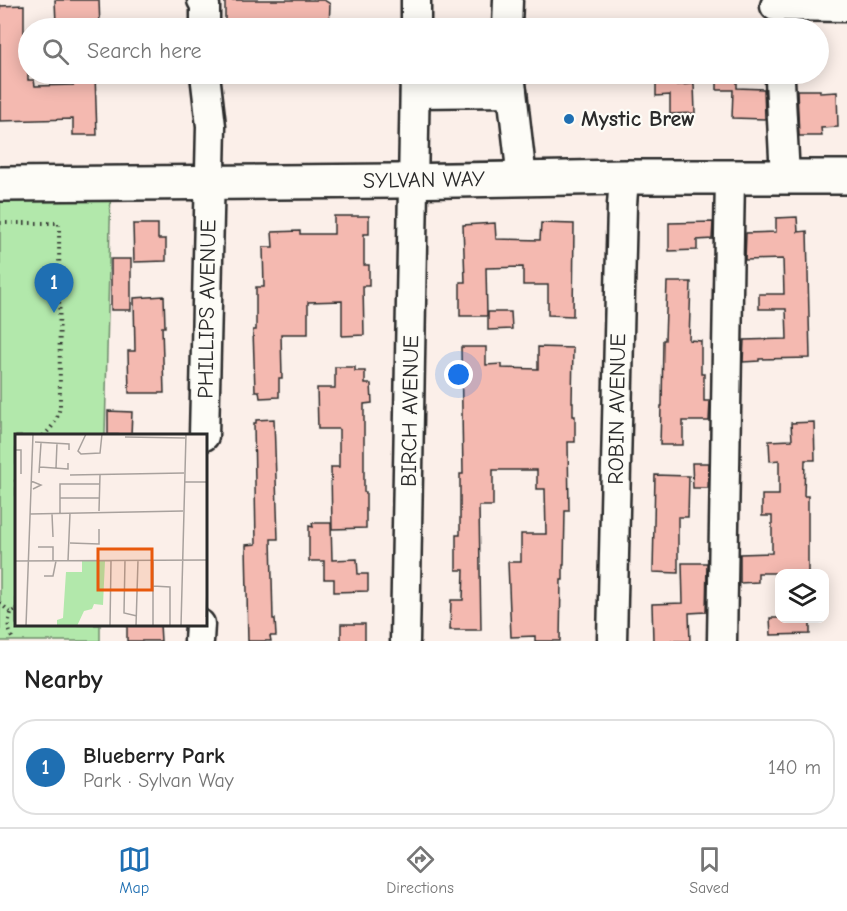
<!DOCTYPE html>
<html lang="en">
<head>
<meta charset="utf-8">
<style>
  :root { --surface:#fff; --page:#f2f2f2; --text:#222; --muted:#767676; --line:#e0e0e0; --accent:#1f6fb2 }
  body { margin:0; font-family:"Comic Neue",sans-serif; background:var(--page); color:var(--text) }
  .controls { position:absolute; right:18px; bottom:18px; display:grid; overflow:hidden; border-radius:12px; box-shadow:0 3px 15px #0003 }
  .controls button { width:54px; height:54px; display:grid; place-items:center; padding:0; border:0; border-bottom:2px solid var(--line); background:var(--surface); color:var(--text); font:30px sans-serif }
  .you { position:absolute; left:459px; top:375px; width:21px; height:21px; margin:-15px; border:4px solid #fff; border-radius:50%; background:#1a73e8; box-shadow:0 0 0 9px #1a73e833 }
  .badge { display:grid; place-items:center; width:39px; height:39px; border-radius:50%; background:var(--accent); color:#fff; font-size:20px; font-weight:700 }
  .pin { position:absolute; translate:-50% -50px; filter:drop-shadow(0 2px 3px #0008) }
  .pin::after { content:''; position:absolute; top:32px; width:21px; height:18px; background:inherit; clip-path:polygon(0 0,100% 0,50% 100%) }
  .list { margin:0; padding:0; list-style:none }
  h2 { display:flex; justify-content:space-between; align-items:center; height:78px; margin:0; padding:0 24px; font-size:26px }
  h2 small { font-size:20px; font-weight:400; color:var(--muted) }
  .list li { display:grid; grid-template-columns:39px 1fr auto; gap:18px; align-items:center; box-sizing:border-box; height:96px; margin:0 12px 12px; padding:0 12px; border:2px solid var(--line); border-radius:24px }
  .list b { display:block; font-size:22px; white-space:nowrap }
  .list p { margin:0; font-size:20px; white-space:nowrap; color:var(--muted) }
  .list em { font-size:20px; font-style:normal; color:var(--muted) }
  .icon { flex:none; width:33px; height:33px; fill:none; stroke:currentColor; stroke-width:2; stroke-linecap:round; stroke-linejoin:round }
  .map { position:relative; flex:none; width:847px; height:641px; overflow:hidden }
  .search { position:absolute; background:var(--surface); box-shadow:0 3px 15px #0003; left:18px; right:18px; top:18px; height:66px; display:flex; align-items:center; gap:15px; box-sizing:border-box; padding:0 21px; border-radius:33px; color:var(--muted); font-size:22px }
  .sheet { height:186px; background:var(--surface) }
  nav { display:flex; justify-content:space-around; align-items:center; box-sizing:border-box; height:84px; border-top:2px solid var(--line); background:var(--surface); font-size:16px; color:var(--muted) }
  nav a { display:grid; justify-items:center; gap:3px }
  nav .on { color:var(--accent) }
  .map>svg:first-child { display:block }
</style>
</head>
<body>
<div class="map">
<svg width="847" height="641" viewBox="0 0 847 641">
  <rect width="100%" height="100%" fill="#fbefe9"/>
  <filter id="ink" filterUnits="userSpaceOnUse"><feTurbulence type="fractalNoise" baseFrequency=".0167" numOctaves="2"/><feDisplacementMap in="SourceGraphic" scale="12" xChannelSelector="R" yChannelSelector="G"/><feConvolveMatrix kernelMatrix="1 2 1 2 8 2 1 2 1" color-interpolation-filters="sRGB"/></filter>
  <g filter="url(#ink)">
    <polygon fill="#b2e8ab" stroke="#6e8a6b" stroke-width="1.5" points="111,183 105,435 16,436 16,624 100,625 100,641 0,641 0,184"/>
    <g fill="#f4b9b0" stroke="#2b2b2b" stroke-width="1.5">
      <polygon points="55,0 99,0 100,28 75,28 75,23 56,24"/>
      <polygon points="225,0 324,0 330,4 329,28 225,28"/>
      <polygon points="24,5 24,33 28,33 28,80 34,80 35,86 74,85 74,74 95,74 97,135 73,135 73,119 0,121 0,6"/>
      <polygon points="675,74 676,85 694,84 695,113 670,114 670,95 656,96 656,75"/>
      <polygon points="717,74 737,74 737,88 764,89 765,119 732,118 733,90 717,90"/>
      <polygon points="797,90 820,90 820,93 837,92 838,127 821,128 822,136 799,136"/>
      <polygon points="334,216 369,216 369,234 364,234 364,265 369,265 369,286 363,286 364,335 342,336 342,301 308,302 308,334 281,334 282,378 279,378 279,397 260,398 259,391 255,391 253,330 256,330 256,287 264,287 263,247 273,247 272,232 300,231 300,234 334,234"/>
      <polygon points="797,217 798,232 807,231 810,358 759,359 759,361 743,362 744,340 787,339 786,309 759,309 759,294 784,294 783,259 745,260 746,233 776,232 776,218"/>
      <polygon points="713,222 712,239 697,240 697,250 669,251 669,223"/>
      <polygon points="495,223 496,239 540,240 541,223 574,224 573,316 548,315 548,285 523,285 523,267 486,268 487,316 460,316 460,282 465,282 463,225"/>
      <polygon points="133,224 158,224 158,239 166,239 166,261 134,262"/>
      <rect x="111" y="259" width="20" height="51"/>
      <polygon points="667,282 691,282 689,340 701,341 701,374 704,374 704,401 710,401 709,421 683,421 683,445 660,445 661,406 662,406 663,340 665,340"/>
      <polygon points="164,296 165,327 162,327 164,393 129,393 128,351 135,351 134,298"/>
      <polygon points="488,312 511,312 512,329 488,330"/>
      <polygon points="461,347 486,347 486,365 502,364 502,368 538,369 538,347 573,348 572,402 573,402 573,416 575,416 575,442 568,442 569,511 565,511 564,565 563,565 563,580 561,580 560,641 535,641 535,636 511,637 508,562 521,562 521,534 546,534 545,489 537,489 537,470 493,470 493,506 479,506 481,630 450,630 451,600 463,600 464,570 456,570 456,535 460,535 460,474 463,474"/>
      <polygon points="335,367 355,367 355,371 365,371 365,384 371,384 372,403 364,404 364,492 366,492 366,528 332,529 331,467 339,467 339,429 318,429 317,388 335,388"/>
      <polygon points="108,411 132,412 131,435 108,435"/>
      <polygon points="274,419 278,539 271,539 273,619 275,619 276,636 270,636 271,641 248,641 246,545 256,544 254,423 256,423 256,420"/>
      <polygon points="814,422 815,460 805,460 804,496 808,496 808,573 758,573 758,582 740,583 740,554 772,553 772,516 762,516 762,495 779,495 779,460 770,461 769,441 792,440 791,423"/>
      <polygon points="692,463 709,463 708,488 693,488"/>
      <polygon points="655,475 689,476 688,517 678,517 678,573 653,572"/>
      <polygon points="312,523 331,523 332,560 357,559 358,574 368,574 368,591 334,592 334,579 324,579 324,561 309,561 309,526 313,527"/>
      <polygon points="682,563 707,563 706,612 689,613 690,641 653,641 652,604 683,603"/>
      <polygon points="770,618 810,618 810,634 771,635"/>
      <polygon points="127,624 160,624 161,641 127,641"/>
      <rect x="341" y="624" width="24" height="17"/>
    </g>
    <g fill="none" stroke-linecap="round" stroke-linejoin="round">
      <defs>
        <g id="minor">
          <polyline points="202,0 205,5 205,28"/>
          <polyline points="775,6 847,7"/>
          <polyline points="416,28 416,0"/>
          <polyline points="507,28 508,0"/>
          <polyline points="510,74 522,179"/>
          <polyline points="780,80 785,177"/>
          <polyline points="415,93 512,92"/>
          <polyline points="204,436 211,126 205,74"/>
          <polyline points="199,641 200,624"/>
          <polyline points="405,641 415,74"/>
          <polyline points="612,641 622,205 624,177"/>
          <polyline points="722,641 730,177"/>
        </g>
        <polyline id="major" points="0,184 396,181 624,177 847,177"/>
      </defs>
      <use href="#minor" stroke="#2b2b2b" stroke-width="33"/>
      <use href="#major" stroke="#2b2b2b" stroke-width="38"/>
      <g stroke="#2b2b2b" stroke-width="4" stroke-dasharray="1.5 4.5" stroke-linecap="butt">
        <path d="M 0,223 L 59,223 L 60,406 C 58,419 53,427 43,436"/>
        <polyline points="16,480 16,484"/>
        <polyline points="0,603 11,613 16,610"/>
        <path d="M 11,613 C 7,624 8,631 14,641"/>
      </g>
      <use href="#minor" stroke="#fdfcf7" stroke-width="28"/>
      <use href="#major" stroke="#fdfcf7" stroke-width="33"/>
    </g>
  </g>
  <circle fill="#1f6fb2" stroke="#fdfcf7" stroke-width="2" cx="569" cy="119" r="6"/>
  <g text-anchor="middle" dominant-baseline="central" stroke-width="4.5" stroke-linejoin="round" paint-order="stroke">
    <g font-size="22" font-weight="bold" fill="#2b2b2b" stroke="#fdfcf7" text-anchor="start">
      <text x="581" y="119">Mystic Brew</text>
    </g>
    <g font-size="22" fill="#2b2b2b" stroke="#fdfcf7">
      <text transform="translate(424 180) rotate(-1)">SYLVAN WAY</text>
      <text transform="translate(207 309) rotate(-89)">PHILLIPS AVENUE</text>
      <text transform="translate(617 409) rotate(-89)">ROBIN AVENUE</text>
      <text transform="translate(410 411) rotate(-89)">BIRCH AVENUE</text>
    </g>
  </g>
  <g transform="translate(15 434)">
    <rect width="192" height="192" fill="#fbefe9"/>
    <path d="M 67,127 L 90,127 L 88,171 L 79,170 L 77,175 L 69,177 L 62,192 L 42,192 L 42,186 L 48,184 L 51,138 L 67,138 Z" fill="#b2e8ab"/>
    <path fill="none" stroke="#a8a19d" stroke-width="1.5" d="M 71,0 L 63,17 L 66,20 L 85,19 L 87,0M 110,3 L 170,4M 20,8 L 54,10 L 54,16M 0,16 L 6,16 L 6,40M 25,33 L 53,35 L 53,29M 41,34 L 42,9M 24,39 L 26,9M 55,41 L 169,39M 16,47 L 26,51 L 18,55M 169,48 L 192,48M 45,64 L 84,64M 84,77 L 85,41M 15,80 L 168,77M 37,80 L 38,103M 45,80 L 45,50 L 85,50M 55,109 L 84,110 L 84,95M 23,113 L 38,113 L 38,127M 110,126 L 109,179 L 122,182M 0,127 L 192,126M 53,127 L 55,79M 29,142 L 38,142 L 41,127M 138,152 L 155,153 L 155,192M 191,183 L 192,155M 11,192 L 18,0M 95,192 L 96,127M 121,192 L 123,126M 138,192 L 138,126M 166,192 L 171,0"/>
    <path fill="#e8590c" fill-opacity="0.15" stroke="#e8590c" stroke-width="3" d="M 83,115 L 137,115 L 137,156 L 83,156 Z"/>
    <rect width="192" height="192" fill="none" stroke="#2b2b2b" stroke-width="3"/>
  </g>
</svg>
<div class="controls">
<button><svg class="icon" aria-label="layers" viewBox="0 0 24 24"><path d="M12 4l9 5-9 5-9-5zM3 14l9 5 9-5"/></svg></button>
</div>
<div class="you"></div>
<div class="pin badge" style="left:54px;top:313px">1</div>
<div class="search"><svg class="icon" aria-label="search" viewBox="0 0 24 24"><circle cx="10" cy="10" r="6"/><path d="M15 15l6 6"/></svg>Search here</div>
</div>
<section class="sheet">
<h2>Nearby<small></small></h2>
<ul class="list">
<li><span class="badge">1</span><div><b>Blueberry Park</b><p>Park · Sylvan Way</p></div><em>140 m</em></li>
</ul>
</section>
<nav>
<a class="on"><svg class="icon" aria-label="map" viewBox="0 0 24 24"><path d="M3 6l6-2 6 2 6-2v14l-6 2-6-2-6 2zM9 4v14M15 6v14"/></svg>Map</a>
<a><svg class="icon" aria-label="directions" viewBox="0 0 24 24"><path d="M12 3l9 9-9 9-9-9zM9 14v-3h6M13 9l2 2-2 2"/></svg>Directions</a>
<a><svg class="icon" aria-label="saved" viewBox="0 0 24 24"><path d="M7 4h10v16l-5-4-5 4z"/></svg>Saved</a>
</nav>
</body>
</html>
